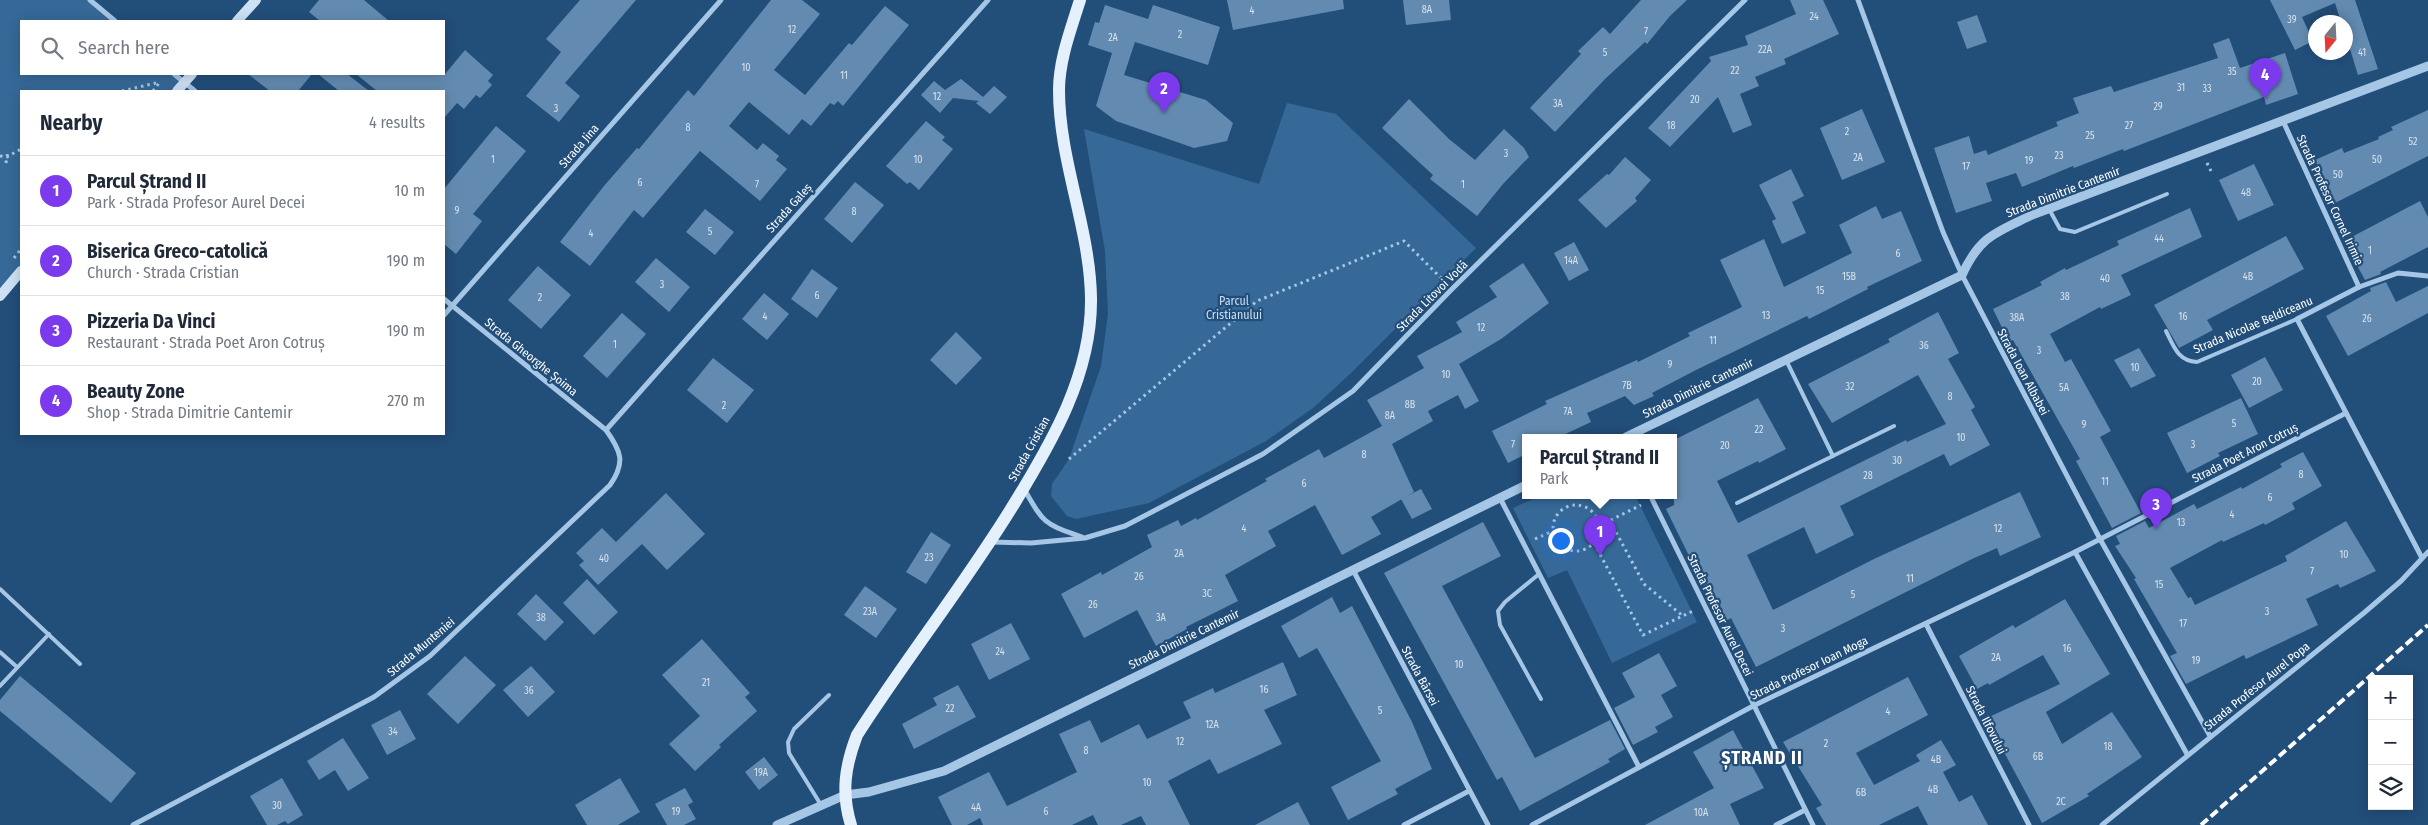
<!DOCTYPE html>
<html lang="en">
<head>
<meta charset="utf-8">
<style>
  :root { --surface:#fff; --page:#f6f6f7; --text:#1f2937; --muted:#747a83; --line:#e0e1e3; --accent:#7c3aed }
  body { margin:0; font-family:"Fira Sans Condensed",sans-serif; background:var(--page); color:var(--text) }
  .controls { position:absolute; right:15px; bottom:15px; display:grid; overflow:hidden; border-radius:0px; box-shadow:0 2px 12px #0003 }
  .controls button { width:45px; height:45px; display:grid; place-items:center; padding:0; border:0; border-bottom:1px solid var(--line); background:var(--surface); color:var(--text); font:25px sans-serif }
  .compass { position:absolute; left:2308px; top:15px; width:45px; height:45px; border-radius:50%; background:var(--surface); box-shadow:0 2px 12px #0003; rotate:198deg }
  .you { position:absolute; left:1560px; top:540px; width:18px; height:18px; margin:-12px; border:4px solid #fff; border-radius:50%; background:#1a73e8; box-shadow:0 0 0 8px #1a73e833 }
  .badge { display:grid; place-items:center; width:32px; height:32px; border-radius:50%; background:var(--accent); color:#fff; font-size:16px; font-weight:700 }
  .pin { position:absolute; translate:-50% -41px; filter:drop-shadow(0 1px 2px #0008) }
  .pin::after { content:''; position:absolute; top:26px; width:18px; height:15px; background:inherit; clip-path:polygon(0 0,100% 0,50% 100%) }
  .popup { position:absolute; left:1522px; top:434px; width:155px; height:65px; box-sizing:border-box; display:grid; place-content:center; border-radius:0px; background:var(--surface); filter:drop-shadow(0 1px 4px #0005); font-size:16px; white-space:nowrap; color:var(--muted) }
  .popup b { font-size:19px; color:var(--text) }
  .popup::after { content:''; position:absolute; left:50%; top:100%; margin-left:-10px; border:10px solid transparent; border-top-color:var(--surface) }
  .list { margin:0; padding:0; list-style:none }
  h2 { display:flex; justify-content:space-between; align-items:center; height:65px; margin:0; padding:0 20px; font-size:21px }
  h2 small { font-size:16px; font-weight:400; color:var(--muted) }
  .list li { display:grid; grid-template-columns:32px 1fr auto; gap:15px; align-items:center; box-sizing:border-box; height:70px; padding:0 20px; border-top:1px solid var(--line) }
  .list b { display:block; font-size:19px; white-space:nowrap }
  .list p { margin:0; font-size:16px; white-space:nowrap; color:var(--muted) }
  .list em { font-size:16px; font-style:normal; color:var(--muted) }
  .icon { flex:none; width:28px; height:28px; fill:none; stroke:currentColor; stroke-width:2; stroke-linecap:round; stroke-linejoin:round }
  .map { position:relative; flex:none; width:2428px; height:825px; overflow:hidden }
  .search { position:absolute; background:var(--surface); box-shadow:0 2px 12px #0003; left:20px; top:20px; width:425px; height:55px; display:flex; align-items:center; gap:12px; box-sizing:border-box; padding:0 18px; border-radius:0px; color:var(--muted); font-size:19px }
  .panel { position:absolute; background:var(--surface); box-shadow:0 2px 12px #0003; left:20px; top:90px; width:425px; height:345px; border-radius:0px }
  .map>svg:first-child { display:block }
</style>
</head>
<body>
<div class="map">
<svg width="2428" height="825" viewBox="0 0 2428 825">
  <rect width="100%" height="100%" fill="#224e7a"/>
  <g fill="#366998">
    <polygon points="0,0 90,0 115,21 21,21 21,74 174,74 184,82 177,91 21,91 21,270 0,294"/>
    <polygon points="1287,103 1336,114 1476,248 1350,374 1313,408 1266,441 1149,503 1076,519 1067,516 1051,496 1052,484 1069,459 1101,366 1108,314 1105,251 1084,129 1259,184"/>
    <polygon points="1541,495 1635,495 1697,622 1612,663 1567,570 1548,578 1513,508"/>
  </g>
  <g fill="#638bb1">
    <polygon points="319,0 364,0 389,21 320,21 309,12"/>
    <polygon points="580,0 636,0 565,83 580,96 559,122 526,96 561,52 546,39"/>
    <polygon points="771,0 802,0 820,14 774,70 805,95 849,43 852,45 885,6 909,25 843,106 838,101 834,105 830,103 811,126 802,119 789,135 749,102 729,126 757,150 763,143 779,156 776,160 787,169 760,201 700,151 643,218 634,210 590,266 560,242 604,186 637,148 639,149 688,90 694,96"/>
    <polygon points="1227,0 1343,0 1344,9 1233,30"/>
    <polygon points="1403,0 1449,0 1451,20 1406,25"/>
    <polygon points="1641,0 1687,0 1670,16 1647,44 1645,42 1605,79 1555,132 1530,108 1581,54 1578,51 1603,27 1610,34"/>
    <polygon points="1790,0 1823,0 1839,34 1784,59 1786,64 1755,77 1759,86 1740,94 1752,125 1733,133 1718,97 1670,147 1648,128 1711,61 1709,57 1748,45 1745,36 1796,14"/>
    <polygon points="2270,0 2355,0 2378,69 2358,75 2346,36 2346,22 2341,22 2335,3 2302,17 2313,41 2295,50"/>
    <polygon points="1105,5 1148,19 1153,5 1220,27 1208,65 1135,42 1124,75 1206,100 1233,123 1227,141 1194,148 1116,121 1096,106 1112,53 1088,45 1095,22 1099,23"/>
    <polygon points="1977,15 1987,42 1967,49 1957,22"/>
    <polygon points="2229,38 2240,68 2285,53 2298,94 2266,105 2264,97 2124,151 2123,149 2074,168 2073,166 2022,187 2016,173 1986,183 1992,201 1956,213 1934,148 1969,136 1974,154 1986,150 1988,155 2058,126 2056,122 2079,113 2073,98 2111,86 2114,92 2218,58 2213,44"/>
    <polygon points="465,50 493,75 488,81 492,85 480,98 476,95 464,109 457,103 444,118 444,91 377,91 356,74 445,74"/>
    <polygon points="248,74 312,74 298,91 270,91"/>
    <polygon points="318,74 347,74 369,91 339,91"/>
    <polygon points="961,79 983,97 994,86 1007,97 990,114 976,103 979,101 953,98 940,113 921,95 934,81 945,90"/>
    <polygon points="1409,99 1449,139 1475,160 1504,129 1524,148 1529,157 1503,184 1477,216 1430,179 1433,175 1382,128"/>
    <polygon points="1862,109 1885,162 1842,180 1820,128"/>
    <polygon points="2428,110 2428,156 2335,203 2315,160 2342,148 2344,153 2379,139 2378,137 2393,130 2391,127"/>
    <polygon points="926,121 945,137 942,140 953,149 919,190 910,182 907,184 886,166"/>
    <polygon points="496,126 526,151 473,214 482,221 456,254 444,244 444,189"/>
    <polygon points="1625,157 1651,180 1635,198 1637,201 1606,228 1578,200 1607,174 1609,175"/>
    <polygon points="2254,164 2274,205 2238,221 2219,180"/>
    <polygon points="1791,169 1804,196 1792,202 1806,233 1782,244 1772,221 1776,219 1759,185"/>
    <polygon points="855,182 884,205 852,243 824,219"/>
    <polygon points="2420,201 2428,217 2428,247 2380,272 2381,274 2365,280 2344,241"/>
    <polygon points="1876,206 1882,219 1901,211 1922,261 1867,287 1868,289 1809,319 1807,316 1696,370 1652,393 1654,396 1634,405 1625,396 1587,413 1591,422 1559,437 1526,437 1526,454 1508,463 1492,431 1547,404 1545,401 1637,360 1638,362 1690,336 1688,333 1742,307 1720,260 1764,239 1784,287 1852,253 1839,225"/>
    <polygon points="2190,208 2202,237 2121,275 2131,295 2101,309 2100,307 2050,334 2065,362 2071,359 2111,431 2100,437 2141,513 2112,528 2076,461 2080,459 2013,340 2009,342 1993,309 2042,285 2040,282 2065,268 2066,270 2119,245 2117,241"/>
    <polygon points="705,209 734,232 715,255 686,232"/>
    <polygon points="2286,236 2304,269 2207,320 2213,330 2179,348 2154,305"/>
    <polygon points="1574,242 1589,270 1569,281 1554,253"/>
    <polygon points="656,258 690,287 669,312 635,282"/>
    <polygon points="1523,263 1549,303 1501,339 1459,364 1479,401 1465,409 1458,395 1428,411 1433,421 1392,444 1414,492 1371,517 1381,534 1342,555 1315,505 1268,531 1276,546 1225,575 1238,601 1186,627 1187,629 1156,646 1137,610 1084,638 1061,594 1101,572 1102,575 1152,547 1147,535 1178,520 1181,526 1196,518 1197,520 1267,481 1265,479 1319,449 1324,458 1382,426 1367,400 1424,368 1417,356 1462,332 1456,322 1497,297 1489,286"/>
    <polygon points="538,266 571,295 541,329 508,300"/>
    <polygon points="812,269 838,288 817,318 791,299"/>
    <polygon points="2386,282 2396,302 2428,286 2428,313 2348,356 2326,316 2371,291 2370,288"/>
    <polygon points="764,293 789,314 767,340 742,319"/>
    <polygon points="1938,312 1959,353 1948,359 1975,407 1971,410 1990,445 1950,466 1944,454 1840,506 1854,535 1816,554 1804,527 1747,555 1773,610 1876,558 2020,492 2041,537 2000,556 1997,548 1972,559 1756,667 1731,618 1722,623 1666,509 1674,505 1674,440 1758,398 1786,449 1759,463 1758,461 1717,481 1738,523 1906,440 1907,442 1946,424 1918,375 1832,423 1808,384 1890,342 1888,339"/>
    <polygon points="622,313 646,334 607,378 583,356"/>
    <polygon points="956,332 982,358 956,385 930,360"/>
    <polygon points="2139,348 2156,376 2131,388 2114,360"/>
    <polygon points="2265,357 2283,390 2249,408 2231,375"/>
    <polygon points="713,358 754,390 727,423 687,390"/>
    <polygon points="2241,398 2258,434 2218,453 2220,456 2187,473 2167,433"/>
    <polygon points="2303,452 2322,486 2292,503 2295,509 2265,525 2264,523 2223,542 2222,540 2170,568 2188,598 2191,597 2195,605 2287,561 2285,556 2346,521 2376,571 2340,588 2338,584 2306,599 2318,625 2246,659 2244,655 2186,684 2170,656 2177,653 2134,579 2136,578 2115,546 2120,544 2116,536 2145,521 2149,528 2194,504 2197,509 2241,487 2242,489 2282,467 2280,464"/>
    <polygon points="1421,489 1432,509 1412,519 1401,499"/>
    <polygon points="666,493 705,534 667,570 642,544 598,585 579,565 584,561 576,553 602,528 616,542"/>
    <polygon points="1483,522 1501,556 1442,586 1535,758 1610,720 1625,749 1608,759 1610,762 1520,811 1502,777 1497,780 1384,573"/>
    <polygon points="931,532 951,545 926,584 906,572"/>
    <polygon points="587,579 618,612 594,635 563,603"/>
    <polygon points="865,586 897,609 876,638 844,615"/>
    <polygon points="536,594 564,622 545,641 517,614"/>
    <polygon points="1332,597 1340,613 1352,606 1412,722 1432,769 1395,789 1398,794 1348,820 1331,787 1381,761 1317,648 1299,658 1281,626"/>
    <polygon points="2065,599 2110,674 2046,712 2062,744 2112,712 2142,757 2087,794 2089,796 2042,823 1989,724 1989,717 2060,684 2043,655 1989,685 1988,683 1977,689 1959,656 2013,625 2015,628"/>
    <polygon points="1011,623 1030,659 989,680 971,644"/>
    <polygon points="702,639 750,693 745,697 757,711 719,745 721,747 695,771 669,744 700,716 662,675"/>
    <polygon points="1659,653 1677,686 1661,695 1673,717 1655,727 1658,732 1633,745 1614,708 1635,697 1622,673"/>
    <polygon points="465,656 496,685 458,724 427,694"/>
    <polygon points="1283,662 1297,695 1264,710 1282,744 1218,774 1210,759 1168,781 1190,825 1146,825 1141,816 1121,825 1098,825 1093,815 1072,825 983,825 980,818 967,825 952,825 938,797 989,772 1007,806 1077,772 1059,734 1090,720 1101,743 1139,724 1147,739 1191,718 1183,702 1213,688 1215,693"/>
    <polygon points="531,666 555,692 528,717 503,690"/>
    <polygon points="20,676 136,773 111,803 0,711 0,700"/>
    <polygon points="1908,677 1928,715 1856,753 1874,785 1920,761 1916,755 1941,740 1956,765 1943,772 1959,802 1972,795 1988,825 1928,825 1918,806 1879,825 1826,825 1816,808 1822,805 1783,742"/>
    <polygon points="958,685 976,717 914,749 902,724 937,705 933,698"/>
    <polygon points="400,710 416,739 387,755 371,725"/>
    <polygon points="1733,730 1764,788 1730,804 1740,825 1645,825 1714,788 1693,752"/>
    <polygon points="343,738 369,778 348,791 335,770 319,780 307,761"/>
    <polygon points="764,757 778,775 759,790 745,772"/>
    <polygon points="282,778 303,815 288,824 285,821 277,825 267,825 250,796"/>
    <polygon points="620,778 640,812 618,825 587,825 575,805"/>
    <polygon points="685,788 693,802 688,805 696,819 684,825 667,825 655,804"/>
    <polygon points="1298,802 1310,825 1255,825"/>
  </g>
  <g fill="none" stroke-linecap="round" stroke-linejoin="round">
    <g stroke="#a5c6e5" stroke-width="3" stroke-dasharray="2.5 4" stroke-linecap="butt">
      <polyline points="122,91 160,82"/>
      <polyline points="153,91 159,83"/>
      <polyline points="0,156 7,157 21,149"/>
      <polyline points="6,163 8,151"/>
      <polyline points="2207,163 2211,171"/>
      <polyline points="14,258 21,249"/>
      <polyline points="1069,459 1257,301 1404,241 1443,280"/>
      <circle cx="1576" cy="528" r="23"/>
      <polyline points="1610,521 1644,584 1683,616"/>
      <polyline points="1599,526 1641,505"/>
      <polyline points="1535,539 1553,531"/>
      <polyline points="1594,543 1643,635 1695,610"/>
    </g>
    <g stroke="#a5c6e5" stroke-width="4">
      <polyline points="2049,209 2060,229 2075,232 2167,194"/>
      <path d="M 2166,331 C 2174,347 2178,361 2197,362 L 2297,319"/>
      <polyline points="1786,360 1833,456"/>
      <polyline points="1737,503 1894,426"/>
      <polyline points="1539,574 1505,602 1498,611 1500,625 1541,699"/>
      <polyline points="0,589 80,664"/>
      <polyline points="0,652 17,667"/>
      <polyline points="0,686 49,634"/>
      <polyline points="821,805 789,753 788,742 794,729 829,695"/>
    </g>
    <g stroke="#a5c6e5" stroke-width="5">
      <polyline points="90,0 115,21"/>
      <polyline points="1858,0 1943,232 1962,275 2100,539 2210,736"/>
      <polyline points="174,74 195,91"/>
      <polyline points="2283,121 2359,287"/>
      <polyline points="444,315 721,0"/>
      <polyline points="606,430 988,0"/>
      <path d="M 1024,489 C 1045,525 1043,523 1082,537"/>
      <polyline points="1650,495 1813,825"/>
      <polyline points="1500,498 1639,767"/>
      <polyline points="992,542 1031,543 1085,538 1125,526 1263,454 1353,391 1452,289 1745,0"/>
      <polyline points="2075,552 2187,754"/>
      <polyline points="2422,558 2297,319 2359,287 2398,273 2428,276"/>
      <polyline points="1353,570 1488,825"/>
      <polyline points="1926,624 2029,825"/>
      <path d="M 133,825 L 374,697 L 430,656 L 610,485 C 626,462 621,451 606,430 L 444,299"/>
      <polyline points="1404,825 1469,791"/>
      <polyline points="1532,825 1753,706 2075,552 2346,413"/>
      <polyline points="1776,825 1805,810"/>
      <polyline points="2102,825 2365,612 2401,581 2428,552"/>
    </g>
    <g stroke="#a5c6e5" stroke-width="9">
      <path d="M 1626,437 L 1962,275 C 1980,236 1995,233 2032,215 L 2428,66"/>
      <polyline points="777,825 845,795 869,792 944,771 1526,485"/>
    </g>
    <g stroke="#cee1f4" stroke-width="10">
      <polyline points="237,21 256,0"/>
      <polyline points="177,91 192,74"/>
      <polyline points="0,296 21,271"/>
    </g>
    <path stroke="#e5f0fd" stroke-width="12" d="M 851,825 C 841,793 845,766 857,735 C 907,657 965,584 1014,504 C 1052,442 1092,374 1091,298 C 1090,228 1059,161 1059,90 C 1059,60 1071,29 1080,0"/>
    <polyline stroke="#fff" stroke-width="4" stroke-dasharray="9 4" stroke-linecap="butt" points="2201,825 2428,625"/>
  </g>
  <g text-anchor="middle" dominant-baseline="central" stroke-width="4.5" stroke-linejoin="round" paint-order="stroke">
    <g font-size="10" fill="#d8e2ec">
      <text x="1427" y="10">8A</text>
      <text x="1252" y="11">4</text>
      <text x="1814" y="17">24</text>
      <text x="2292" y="20">39</text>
      <text x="792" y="30">12</text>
      <text x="1646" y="32">7</text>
      <text x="1180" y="35">2</text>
      <text x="1113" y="38">2A</text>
      <text x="1765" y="50">22A</text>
      <text x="1605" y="53">5</text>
      <text x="2362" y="53">41</text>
      <text x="746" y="68">10</text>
      <text x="1735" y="71">22</text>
      <text x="2232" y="72">35</text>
      <text x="844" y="76">11</text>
      <text x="2181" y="88">31</text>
      <text x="2207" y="89">33</text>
      <text x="937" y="97">12</text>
      <text x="1695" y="100">20</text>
      <text x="1558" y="104">3A</text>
      <text x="2158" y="107">29</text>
      <text x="556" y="109">3</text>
      <text x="1671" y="126">18</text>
      <text x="2129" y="126">27</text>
      <text x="688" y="128">8</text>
      <text x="1847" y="132">2</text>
      <text x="2090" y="136">25</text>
      <text x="2413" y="142">52</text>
      <text x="1506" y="154">3</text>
      <text x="2059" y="156">23</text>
      <text x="1858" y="158">2A</text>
      <text x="493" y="160">1</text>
      <text x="918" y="160">10</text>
      <text x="2377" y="160">50</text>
      <text x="2029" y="161">19</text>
      <text x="1966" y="167">17</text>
      <text x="2338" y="175">50</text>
      <text x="640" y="183">6</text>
      <text x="757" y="185">7</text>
      <text x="1463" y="185">1</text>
      <text x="2246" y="193">48</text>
      <text x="457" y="211">9</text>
      <text x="854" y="212">8</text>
      <text x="710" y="232">5</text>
      <text x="591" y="234">4</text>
      <text x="2159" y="239">44</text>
      <text x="2370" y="251">1</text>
      <text x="1898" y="254">6</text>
      <text x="1571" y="261">14A</text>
      <text x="1849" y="277">15B</text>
      <text x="2248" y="277">4B</text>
      <text x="2105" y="279">40</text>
      <text x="662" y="285">3</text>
      <text x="1820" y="291">15</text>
      <text x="817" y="296">6</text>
      <text x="2065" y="297">38</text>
      <text x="540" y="298">2</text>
      <text x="1766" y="316">13</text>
      <text x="765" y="317">4</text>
      <text x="2183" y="317">16</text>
      <text x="2017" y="318">38A</text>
      <text x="2367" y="319">26</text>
      <text x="1481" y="328">12</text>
      <text x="1713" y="341">11</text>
      <text x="615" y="345">1</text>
      <text x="1924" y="346">36</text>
      <text x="2039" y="351">3</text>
      <text x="1670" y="365">9</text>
      <text x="2135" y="368">10</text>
      <text x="1446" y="375">10</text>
      <text x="2257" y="382">20</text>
      <text x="1627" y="386">7B</text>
      <text x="1850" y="387">32</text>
      <text x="2064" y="388">5A</text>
      <text x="1950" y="397">8</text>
      <text x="1410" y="405">8B</text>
      <text x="724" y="406">2</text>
      <text x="1568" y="412">7A</text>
      <text x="1390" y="416">8A</text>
      <text x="2234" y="424">5</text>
      <text x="2084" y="425">9</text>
      <text x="1759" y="430">22</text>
      <text x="1961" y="438">10</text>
      <text x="1513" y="445">7</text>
      <text x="2193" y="445">3</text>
      <text x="1725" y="446">20</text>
      <text x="1364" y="455">8</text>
      <text x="1897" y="461">30</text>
      <text x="2301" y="475">8</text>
      <text x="1868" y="476">28</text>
      <text x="2105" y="482">11</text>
      <text x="1304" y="484">6</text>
      <text x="2270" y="498">6</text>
      <text x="2232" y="515">4</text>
      <text x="2181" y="523">13</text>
      <text x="1244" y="529">4</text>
      <text x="1998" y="529">12</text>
      <text x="1179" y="554">2A</text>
      <text x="2344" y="555">10</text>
      <text x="929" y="558">23</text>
      <text x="604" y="559">40</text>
      <text x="2312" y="572">7</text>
      <text x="1139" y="577">26</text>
      <text x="1910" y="579">11</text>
      <text x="2159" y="585">15</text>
      <text x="1207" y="594">3C</text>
      <text x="1853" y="595">5</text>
      <text x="1093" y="605">26</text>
      <text x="870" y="612">23A</text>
      <text x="2267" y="612">3</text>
      <text x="541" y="618">38</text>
      <text x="1161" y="618">3A</text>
      <text x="2183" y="624">17</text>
      <text x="1783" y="629">3</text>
      <text x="2067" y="649">16</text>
      <text x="1000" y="652">24</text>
      <text x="1996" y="658">2A</text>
      <text x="2196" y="661">19</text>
      <text x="1459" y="665">10</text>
      <text x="706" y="683">21</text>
      <text x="1264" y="690">16</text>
      <text x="529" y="691">36</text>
      <text x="950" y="709">22</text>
      <text x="1380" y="711">5</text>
      <text x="1888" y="712">4</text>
      <text x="1212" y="725">12A</text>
      <text x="393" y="732">34</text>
      <text x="1180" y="742">12</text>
      <text x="1826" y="744">2</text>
      <text x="2108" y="747">18</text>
      <text x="1086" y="751">8</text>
      <text x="2038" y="757">6B</text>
      <text x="1936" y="760">4B</text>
      <text x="761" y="773">19A</text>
      <text x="1147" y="783">10</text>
      <text x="1933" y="790">4B</text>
      <text x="1861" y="793">6B</text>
      <text x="2061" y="802">2C</text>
      <text x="277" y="806">30</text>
      <text x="976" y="808">4A</text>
      <text x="676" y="812">19</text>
      <text x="1046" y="812">6</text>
      <text x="1701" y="813">10A</text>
    </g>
    <g font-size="12" fill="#fff" stroke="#224e7a">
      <text transform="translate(579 146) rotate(-49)">Strada Jina</text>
      <text transform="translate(2063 192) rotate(-21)">Strada Dimitrie Cantemir</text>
      <text transform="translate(2330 200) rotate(65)">Strada Profesor Cornel Irimie</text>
      <text transform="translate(789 208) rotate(-48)">Strada Galeș</text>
      <text transform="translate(1432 296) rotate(-45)">Strada Litovoi Vodă</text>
      <text transform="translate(2253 325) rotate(-23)">Strada Nicolae Beldiceanu</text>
      <text transform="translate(531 357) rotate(39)">Strada Gheorghe Șoima</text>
      <text transform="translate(2023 372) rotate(62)">Strada Ioan Albabei</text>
      <text transform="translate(1698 388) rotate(-26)">Strada Dimitrie Cantemir</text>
      <text transform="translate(1029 449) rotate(-61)">Strada Cristian</text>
      <text transform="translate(2245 453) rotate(-27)">Strada Poet Aron Cotruș</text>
      <text transform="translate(1720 615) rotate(64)">Strada Profesor Aurel Decei</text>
      <text transform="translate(1184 639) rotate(-26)">Strada Dimitrie Cantemir</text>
      <text transform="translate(421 647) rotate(-40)">Strada Munteniei</text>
      <text transform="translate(1809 668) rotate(-26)">Strada Profesor Ioan Moga</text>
      <text transform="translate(1420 676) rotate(62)">Strada Bârsei</text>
      <text transform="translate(2257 686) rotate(-39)">Strada Profesor Aurel Popa</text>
      <text transform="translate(1986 720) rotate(63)">Strada Ilfovului</text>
    </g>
    <g font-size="12" fill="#c8dff4" stroke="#224e7a">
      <text x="1234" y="301">Parcul<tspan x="1234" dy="14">Cristianului</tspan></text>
    </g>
    <g font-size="18" font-weight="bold" letter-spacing="1" fill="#fff" stroke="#224e7a">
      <text x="1762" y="758">ȘTRAND II</text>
    </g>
  </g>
</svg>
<div class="controls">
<button>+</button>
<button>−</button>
<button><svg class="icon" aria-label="layers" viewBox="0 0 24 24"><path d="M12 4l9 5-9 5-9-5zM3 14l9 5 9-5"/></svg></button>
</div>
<svg class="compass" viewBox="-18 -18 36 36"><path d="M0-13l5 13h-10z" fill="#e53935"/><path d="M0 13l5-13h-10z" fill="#747a83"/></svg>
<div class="you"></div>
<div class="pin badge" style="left:1600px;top:556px">1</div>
<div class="popup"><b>Parcul Ștrand II</b>Park</div>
<div class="pin badge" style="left:1164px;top:113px">2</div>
<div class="pin badge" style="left:2156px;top:529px">3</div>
<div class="pin badge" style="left:2265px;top:99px">4</div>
<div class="search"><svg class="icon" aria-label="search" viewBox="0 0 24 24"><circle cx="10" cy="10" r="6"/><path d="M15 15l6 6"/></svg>Search here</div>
<section class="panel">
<h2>Nearby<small>4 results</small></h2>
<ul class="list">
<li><span class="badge">1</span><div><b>Parcul Ștrand II</b><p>Park · Strada Profesor Aurel Decei</p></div><em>10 m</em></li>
<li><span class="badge">2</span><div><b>Biserica Greco-catolică</b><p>Church · Strada Cristian</p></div><em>190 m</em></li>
<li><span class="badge">3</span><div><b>Pizzeria Da Vinci</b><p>Restaurant · Strada Poet Aron Cotruș</p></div><em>190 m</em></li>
<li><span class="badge">4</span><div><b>Beauty Zone</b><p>Shop · Strada Dimitrie Cantemir</p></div><em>270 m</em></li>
</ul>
</section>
</div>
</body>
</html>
